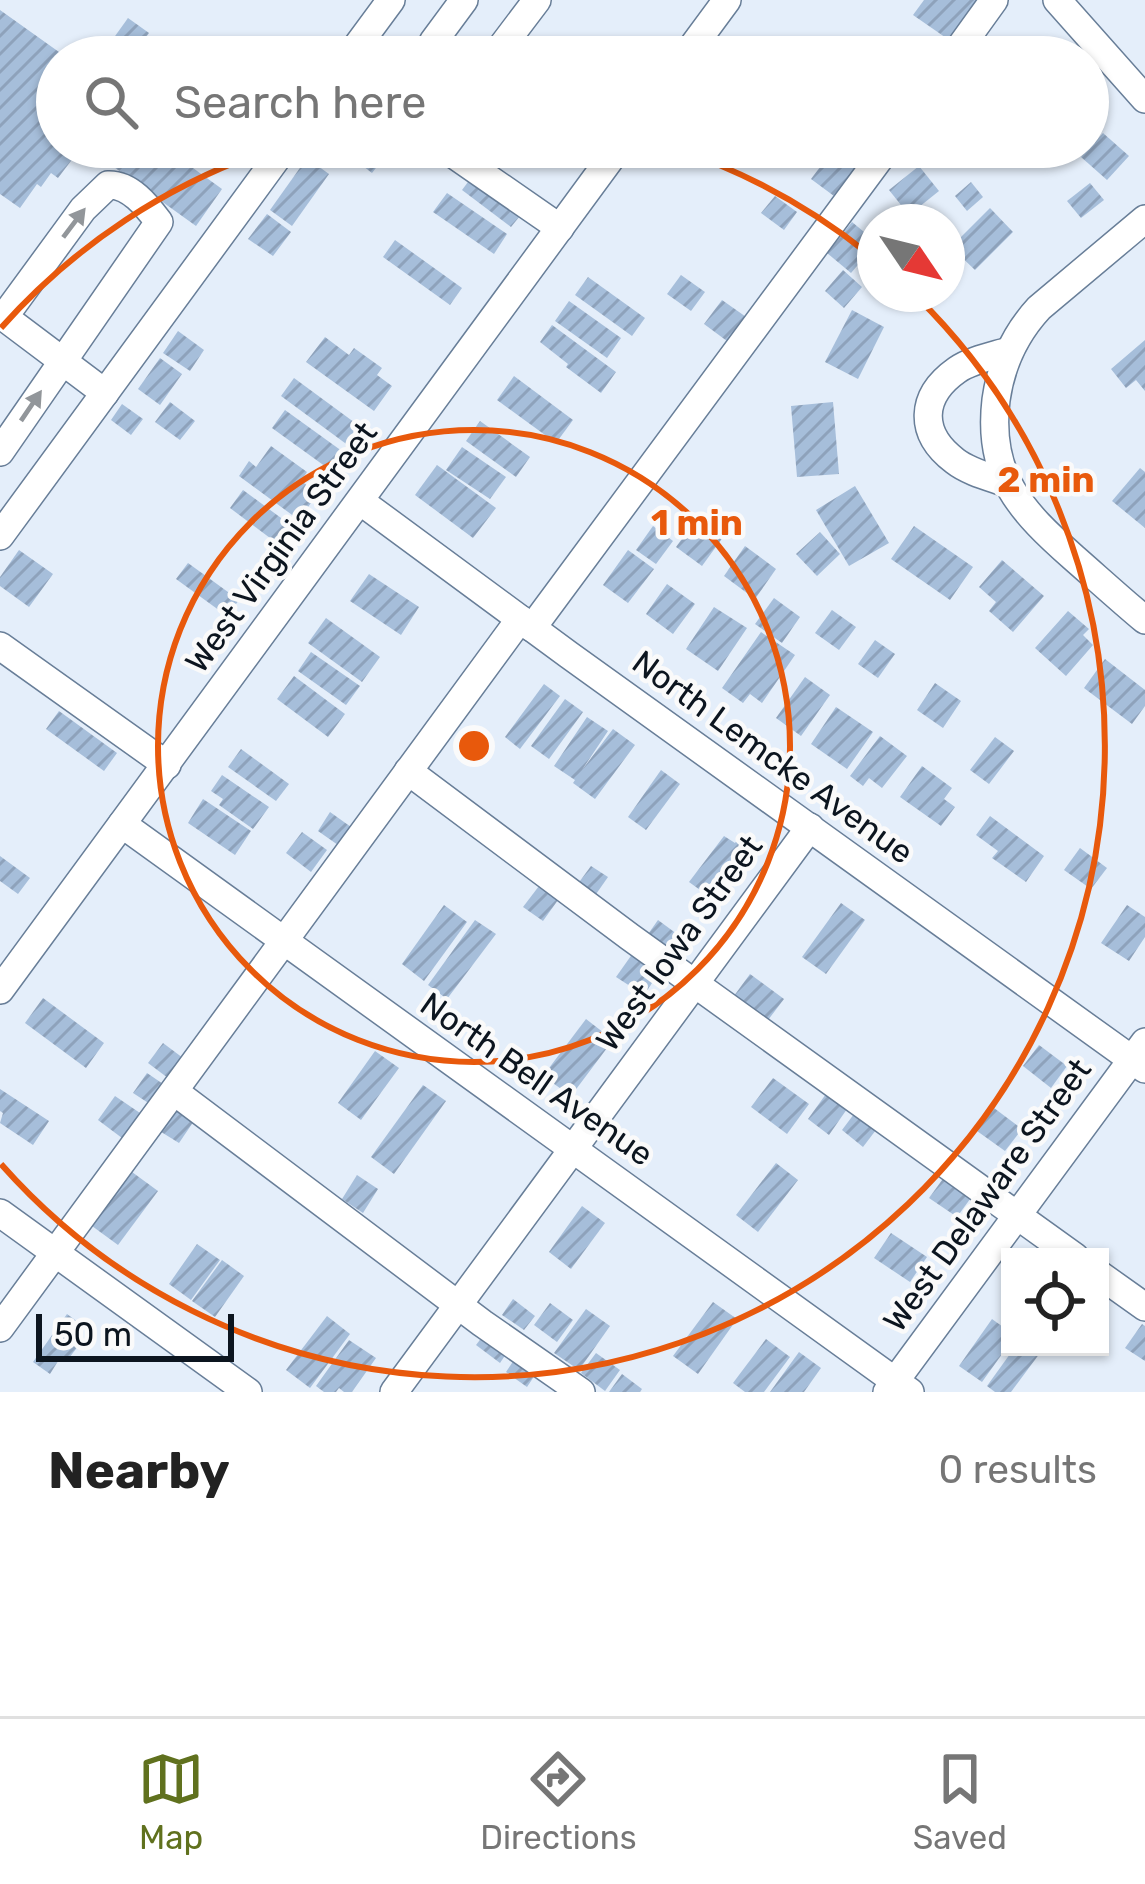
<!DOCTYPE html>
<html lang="en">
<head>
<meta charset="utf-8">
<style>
  :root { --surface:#fff; --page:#f6f6f6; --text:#222; --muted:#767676; --line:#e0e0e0; --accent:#60711e }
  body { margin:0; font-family:Rubik,sans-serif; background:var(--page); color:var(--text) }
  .controls { position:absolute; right:36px; bottom:36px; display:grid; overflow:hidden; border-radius:0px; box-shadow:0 3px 9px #0004 }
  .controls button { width:108px; height:108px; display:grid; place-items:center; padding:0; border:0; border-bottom:3px solid var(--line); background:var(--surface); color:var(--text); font:60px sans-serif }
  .compass { position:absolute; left:857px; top:204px; width:108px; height:108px; border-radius:50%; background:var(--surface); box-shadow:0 3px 9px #0004; rotate:125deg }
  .scale { position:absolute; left:36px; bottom:30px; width:198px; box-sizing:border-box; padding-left:12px; border:6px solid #0c151f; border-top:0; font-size:33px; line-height:42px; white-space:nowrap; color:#0c151f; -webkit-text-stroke:9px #fafafa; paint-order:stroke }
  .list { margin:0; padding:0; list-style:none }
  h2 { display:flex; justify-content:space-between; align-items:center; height:156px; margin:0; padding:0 48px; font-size:51px }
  h2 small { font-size:39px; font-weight:400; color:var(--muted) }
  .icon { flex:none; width:66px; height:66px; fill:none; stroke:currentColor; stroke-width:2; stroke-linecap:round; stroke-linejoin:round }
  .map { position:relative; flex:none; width:1145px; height:1392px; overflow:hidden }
  .search { position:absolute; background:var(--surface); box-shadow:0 3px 9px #0004; left:36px; right:36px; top:36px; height:132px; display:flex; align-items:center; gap:30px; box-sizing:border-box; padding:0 42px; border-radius:66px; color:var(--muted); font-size:45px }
  .sheet { height:324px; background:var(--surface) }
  nav { display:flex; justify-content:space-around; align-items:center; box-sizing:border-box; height:168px; border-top:3px solid var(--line); background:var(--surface); font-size:33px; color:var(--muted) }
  nav a { display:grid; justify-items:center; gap:6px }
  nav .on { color:var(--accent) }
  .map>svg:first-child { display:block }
</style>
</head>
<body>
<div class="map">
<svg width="1145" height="1392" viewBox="0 0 1145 1392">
  <defs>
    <pattern id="building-hatch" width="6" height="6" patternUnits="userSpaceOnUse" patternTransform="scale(3)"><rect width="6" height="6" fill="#a6beda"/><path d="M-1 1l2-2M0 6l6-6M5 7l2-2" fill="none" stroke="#8ea2bb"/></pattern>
  </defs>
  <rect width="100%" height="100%" fill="#e4eefa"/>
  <g fill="url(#building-hatch)">
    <polygon points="924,0 981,0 952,42 913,15"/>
    <polygon points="0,10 66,57 57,57 57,147 74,157 58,178 51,173 41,187 37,184 20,208 0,194"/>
    <polygon points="128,18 149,33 132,57 100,57"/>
    <polygon points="1103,133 1129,156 1107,180 1081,157"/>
    <polygon points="86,147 164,147 222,189 196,226"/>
    <polygon points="344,147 383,147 389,151 372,173 342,150"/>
    <polygon points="835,147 870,147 877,152 854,183 847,178 834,196 811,179"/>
    <polygon points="307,158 329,174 292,226 270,210"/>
    <polygon points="919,166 939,191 909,215 889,190"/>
    <polygon points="474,174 524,211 511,227 462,190"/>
    <polygon points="971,182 983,197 967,211 955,196"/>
    <polygon points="1090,183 1104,200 1081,218 1067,201"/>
    <polygon points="447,193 507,234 494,254 433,212"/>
    <polygon points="775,196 797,212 784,230 761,213"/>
    <polygon points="990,208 1013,232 975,270 951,247"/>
    <polygon points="267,214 291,232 273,256 248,239"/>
    <polygon points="852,222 875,241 875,245 851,273 827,253"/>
    <polygon points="395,240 462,288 450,305 383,257"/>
    <polygon points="843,270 862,287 844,308 825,291"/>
    <polygon points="681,275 705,292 691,311 667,294"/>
    <polygon points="588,277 645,318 632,336 575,295"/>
    <polygon points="722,300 749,319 731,344 704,324"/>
    <polygon points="569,301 621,338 607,358 555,321"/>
    <polygon points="852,310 884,327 858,379 825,362"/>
    <polygon points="552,325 616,372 601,393 566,367 568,364 540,342"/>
    <polygon points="178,331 204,350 190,371 163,353"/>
    <polygon points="325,337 349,355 354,348 382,368 377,375 392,386 374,411 306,362"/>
    <polygon points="1145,340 1145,391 1136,380 1126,388 1111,369"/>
    <polygon points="160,358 182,374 160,405 138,389"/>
    <polygon points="514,376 573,420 556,443 497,400"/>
    <polygon points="294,378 362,428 349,446 281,396"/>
    <polygon points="170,402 195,421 180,440 155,422"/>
    <polygon points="833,402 839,474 797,477 791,406"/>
    <polygon points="122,404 143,419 131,435 111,420"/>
    <polygon points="285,410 346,454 333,472 272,428"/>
    <polygon points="480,421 530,457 516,477 466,441"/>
    <polygon points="271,446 307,472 301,481 318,493 299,520 239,476 249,461 256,467"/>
    <polygon points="462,447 506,477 490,499 446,470"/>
    <polygon points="437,465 496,508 473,538 415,495"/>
    <polygon points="1140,468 1145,472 1145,528 1112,501"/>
    <polygon points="855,486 889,543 849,566 816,510"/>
    <polygon points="243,490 292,526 278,544 230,508"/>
    <polygon points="700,514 726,533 702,566 676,547"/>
    <polygon points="653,526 673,541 656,564 636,550"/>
    <polygon points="914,526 973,567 950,600 891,559"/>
    <polygon points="820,532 840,554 817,576 796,554"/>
    <polygon points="745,546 776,569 755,599 724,576"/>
    <polygon points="19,550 53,574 29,607 0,586 0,577"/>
    <polygon points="628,550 654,569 628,603 603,585"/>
    <polygon points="1002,560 1044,596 1013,632 989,611 996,602 979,587"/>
    <polygon points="188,563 239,600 227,616 176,579"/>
    <polygon points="369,574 419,607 401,635 350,601"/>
    <polygon points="667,584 695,604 673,634 646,614"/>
    <polygon points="774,598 800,617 782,643 755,624"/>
    <polygon points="714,607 747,628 718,671 686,649"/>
    <polygon points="832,610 856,627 839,650 815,633"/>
    <polygon points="1068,611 1089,629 1083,635 1093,645 1066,676 1035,648"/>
    <polygon points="326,618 380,657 362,682 308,643"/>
    <polygon points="761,632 795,655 762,703 750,694 743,703 722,688"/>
    <polygon points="875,640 895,654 878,678 858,664"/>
    <polygon points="311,652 360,686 346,705 298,671"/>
    <polygon points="1105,659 1145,690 1145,706 1132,724 1084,688"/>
    <polygon points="294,676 345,714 328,737 277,699"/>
    <polygon points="805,677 830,695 801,736 776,718"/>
    <polygon points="935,683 961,701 943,728 917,710"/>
    <polygon points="544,684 560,696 520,749 505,737"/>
    <polygon points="565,699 583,712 549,759 531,746"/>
    <polygon points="836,707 873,732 847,769 811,744"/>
    <polygon points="59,711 117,753 104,771 46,729"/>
    <polygon points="587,717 608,731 582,770 613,729 635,745 595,799 573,783 575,780 554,766"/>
    <polygon points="880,736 907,756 882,788 869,778 863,786 850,776"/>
    <polygon points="995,737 1014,751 989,784 970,770"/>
    <polygon points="241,749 289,784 276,801 228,767"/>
    <polygon points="922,766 952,788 944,799 955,807 941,826 900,797"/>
    <polygon points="661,770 680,784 646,830 628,817"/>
    <polygon points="222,775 269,807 253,829 219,805 223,799 211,791"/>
    <polygon points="203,799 251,831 235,855 188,823"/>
    <polygon points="330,812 351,827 338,845 318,831"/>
    <polygon points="990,816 1044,856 1026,882 992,858 998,851 976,835"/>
    <polygon points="302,832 327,850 311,872 286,853"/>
    <polygon points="741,835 755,845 714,900 689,882 724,836 735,843"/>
    <polygon points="1080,848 1107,868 1091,889 1064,870"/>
    <polygon points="0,856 30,878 18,894 0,881"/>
    <polygon points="591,866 608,877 594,897 577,885"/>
    <polygon points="539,886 558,900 543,921 523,907"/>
    <polygon points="841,903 865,920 826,974 802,957"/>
    <polygon points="444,905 467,922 424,981 402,964"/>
    <polygon points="1127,905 1145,917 1145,937 1129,961 1101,943"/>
    <polygon points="475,920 496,934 447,999 428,985"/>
    <polygon points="658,920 681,937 669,953 646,937"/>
    <polygon points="633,953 660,971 644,995 616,977"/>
    <polygon points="750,974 784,999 765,1024 731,1000"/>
    <polygon points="43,998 104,1043 86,1068 25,1023"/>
    <polygon points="586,1019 613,1040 571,1096 543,1076"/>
    <polygon points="163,1043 183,1058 168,1078 148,1063"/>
    <polygon points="1039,1045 1067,1066 1051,1088 1023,1066"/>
    <polygon points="375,1051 399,1068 361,1120 338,1103"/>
    <polygon points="147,1073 166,1086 153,1106 133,1093"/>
    <polygon points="773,1078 809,1104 787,1134 751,1107"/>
    <polygon points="423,1085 446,1101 394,1174 371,1157"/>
    <polygon points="0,1089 49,1121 33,1145 0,1123 3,1113 0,1111"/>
    <polygon points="826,1094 847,1109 829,1135 808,1119"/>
    <polygon points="115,1096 140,1113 122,1138 98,1120"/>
    <polygon points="173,1107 194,1121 179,1143 158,1130"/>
    <polygon points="994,1108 1022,1129 1005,1151 977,1131"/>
    <polygon points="857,1110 879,1126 863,1147 842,1130"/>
    <polygon points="776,1163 798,1180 758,1232 736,1215"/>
    <polygon points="132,1172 158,1191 118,1245 92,1226"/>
    <polygon points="357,1175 378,1189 363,1213 342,1199"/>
    <polygon points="945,1176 973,1195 957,1217 929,1198"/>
    <polygon points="582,1206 605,1223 571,1269 549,1252"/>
    <polygon points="891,1233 927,1257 910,1282 874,1258"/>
    <polygon points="197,1244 220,1260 191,1300 169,1284"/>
    <polygon points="222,1260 244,1276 215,1317 192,1301"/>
    <polygon points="513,1299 535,1316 524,1330 502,1315"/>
    <polygon points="713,1302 737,1319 698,1374 673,1356"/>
    <polygon points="550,1303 573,1320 557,1342 534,1325"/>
    <polygon points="586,1309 610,1326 579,1370 554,1353"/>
    <polygon points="67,1314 82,1325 72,1339 79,1345 66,1362 60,1358 50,1374 33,1362"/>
    <polygon points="327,1316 350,1334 310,1388 286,1370"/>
    <polygon points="992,1319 1010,1332 1010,1343 982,1382 959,1366"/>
    <polygon points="1142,1324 1145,1326 1145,1361 1125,1348"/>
    <polygon points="487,1331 510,1348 500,1363 476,1345"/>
    <polygon points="766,1339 790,1357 764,1392 745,1392 733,1383"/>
    <polygon points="349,1340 376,1358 352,1392 344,1392 339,1388 336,1392 324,1392 316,1386"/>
    <polygon points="1015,1347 1032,1347 1040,1353 1011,1392 995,1392 987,1386"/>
    <polygon points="799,1352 821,1368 804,1392 770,1392"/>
    <polygon points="596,1353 620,1370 605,1391 581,1373"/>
    <polygon points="518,1354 539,1369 527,1387 506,1372"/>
    <polygon points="622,1374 642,1389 640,1392 609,1392"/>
  </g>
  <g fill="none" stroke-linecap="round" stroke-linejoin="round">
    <defs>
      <g id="minor">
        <polyline points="1057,0 1145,99"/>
        <polyline points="433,42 464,0"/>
        <polyline points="349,57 391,0"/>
        <polyline points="494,57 537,0"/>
        <polyline points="685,57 727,0"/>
        <polyline points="953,57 994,0"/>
        <polyline points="443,147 560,228"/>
        <path d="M 1145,219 L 1039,308 C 1015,334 1001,364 996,400 C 987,476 1021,511 1074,558 C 1098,579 1121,600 1145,620"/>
        <polyline points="0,314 105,393"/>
        <path d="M 0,452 L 159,222 C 147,206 130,184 108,185 L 83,209 L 4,317"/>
        <path d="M 1007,483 C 990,477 969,472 955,461 C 918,433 920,396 957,370 C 971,360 993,356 1009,351"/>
        <polyline points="360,501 569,655 1145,1069"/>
        <polyline points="0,536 285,147"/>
        <polyline points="532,628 888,147"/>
        <polyline points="0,646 167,765"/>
        <polyline points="408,771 630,937 1075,1257"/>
        <polyline points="122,824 910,1392"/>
        <polyline points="0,990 619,147"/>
        <polyline points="175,1092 482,1323 581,1392"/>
        <polyline points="0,1213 248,1392"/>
        <polyline points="1100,1275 1145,1307"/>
        <polyline points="0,1328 520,619"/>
        <polyline points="394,1392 810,827"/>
        <polyline points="887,1392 1145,1042"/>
      </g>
    </defs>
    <use href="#minor" stroke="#687e98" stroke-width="30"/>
    <use href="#minor" stroke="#fff" stroke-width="27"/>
  </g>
  <defs><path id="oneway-solid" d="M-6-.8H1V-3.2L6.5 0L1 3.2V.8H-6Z" transform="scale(3)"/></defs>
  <g fill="#92969a">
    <use href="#oneway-solid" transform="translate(74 223) rotate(-53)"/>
    <use href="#oneway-solid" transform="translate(31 406) rotate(-56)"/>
  </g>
  <g fill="none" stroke="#e8590c" stroke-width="6">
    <circle cx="474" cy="746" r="316"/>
    <path d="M1 328A631 631 0 0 1 274 148M674 148A631 631 0 0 1 871 256M916 296A631 631 0 1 1 1 1164"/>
  </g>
  <g text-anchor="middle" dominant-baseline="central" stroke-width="9" stroke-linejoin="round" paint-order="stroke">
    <g font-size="33" fill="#0c151f" stroke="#fafafa">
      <text transform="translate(281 547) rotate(-54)">West Virginia Street</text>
      <text transform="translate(773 757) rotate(36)">North Lemcke Avenue</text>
      <text transform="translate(679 943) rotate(-54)">West Iowa Street</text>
      <text transform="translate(537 1079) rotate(35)">North Bell Avenue</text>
      <text transform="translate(987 1195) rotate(-54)">West Delaware Street</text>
    </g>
  </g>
  <circle cx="474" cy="746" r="18" fill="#e8590c" stroke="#fafafa" stroke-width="6"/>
  <g font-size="36" text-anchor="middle" font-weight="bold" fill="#e8590c" stroke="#fafafa" stroke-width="9" stroke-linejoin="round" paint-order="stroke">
    <text x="1046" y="492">2 min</text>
    <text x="697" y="535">1 min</text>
  </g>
</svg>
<div class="controls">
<button><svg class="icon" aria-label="locate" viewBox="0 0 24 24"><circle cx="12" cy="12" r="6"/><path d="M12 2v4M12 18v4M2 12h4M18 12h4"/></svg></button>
</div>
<svg class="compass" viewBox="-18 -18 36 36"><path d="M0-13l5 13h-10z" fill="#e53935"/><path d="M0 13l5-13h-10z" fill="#767676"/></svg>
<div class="scale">50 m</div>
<div class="search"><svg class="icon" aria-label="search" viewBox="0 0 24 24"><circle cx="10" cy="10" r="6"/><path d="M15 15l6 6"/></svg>Search here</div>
</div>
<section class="sheet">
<h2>Nearby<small>0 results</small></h2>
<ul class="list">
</ul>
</section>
<nav>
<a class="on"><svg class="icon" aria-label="map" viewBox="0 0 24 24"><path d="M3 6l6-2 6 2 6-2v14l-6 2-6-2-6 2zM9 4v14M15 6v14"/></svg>Map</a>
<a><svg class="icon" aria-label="directions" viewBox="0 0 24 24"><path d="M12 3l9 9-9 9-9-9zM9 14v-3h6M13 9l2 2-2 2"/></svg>Directions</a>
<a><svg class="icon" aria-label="saved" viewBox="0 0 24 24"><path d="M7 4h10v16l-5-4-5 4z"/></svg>Saved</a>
</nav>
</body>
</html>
